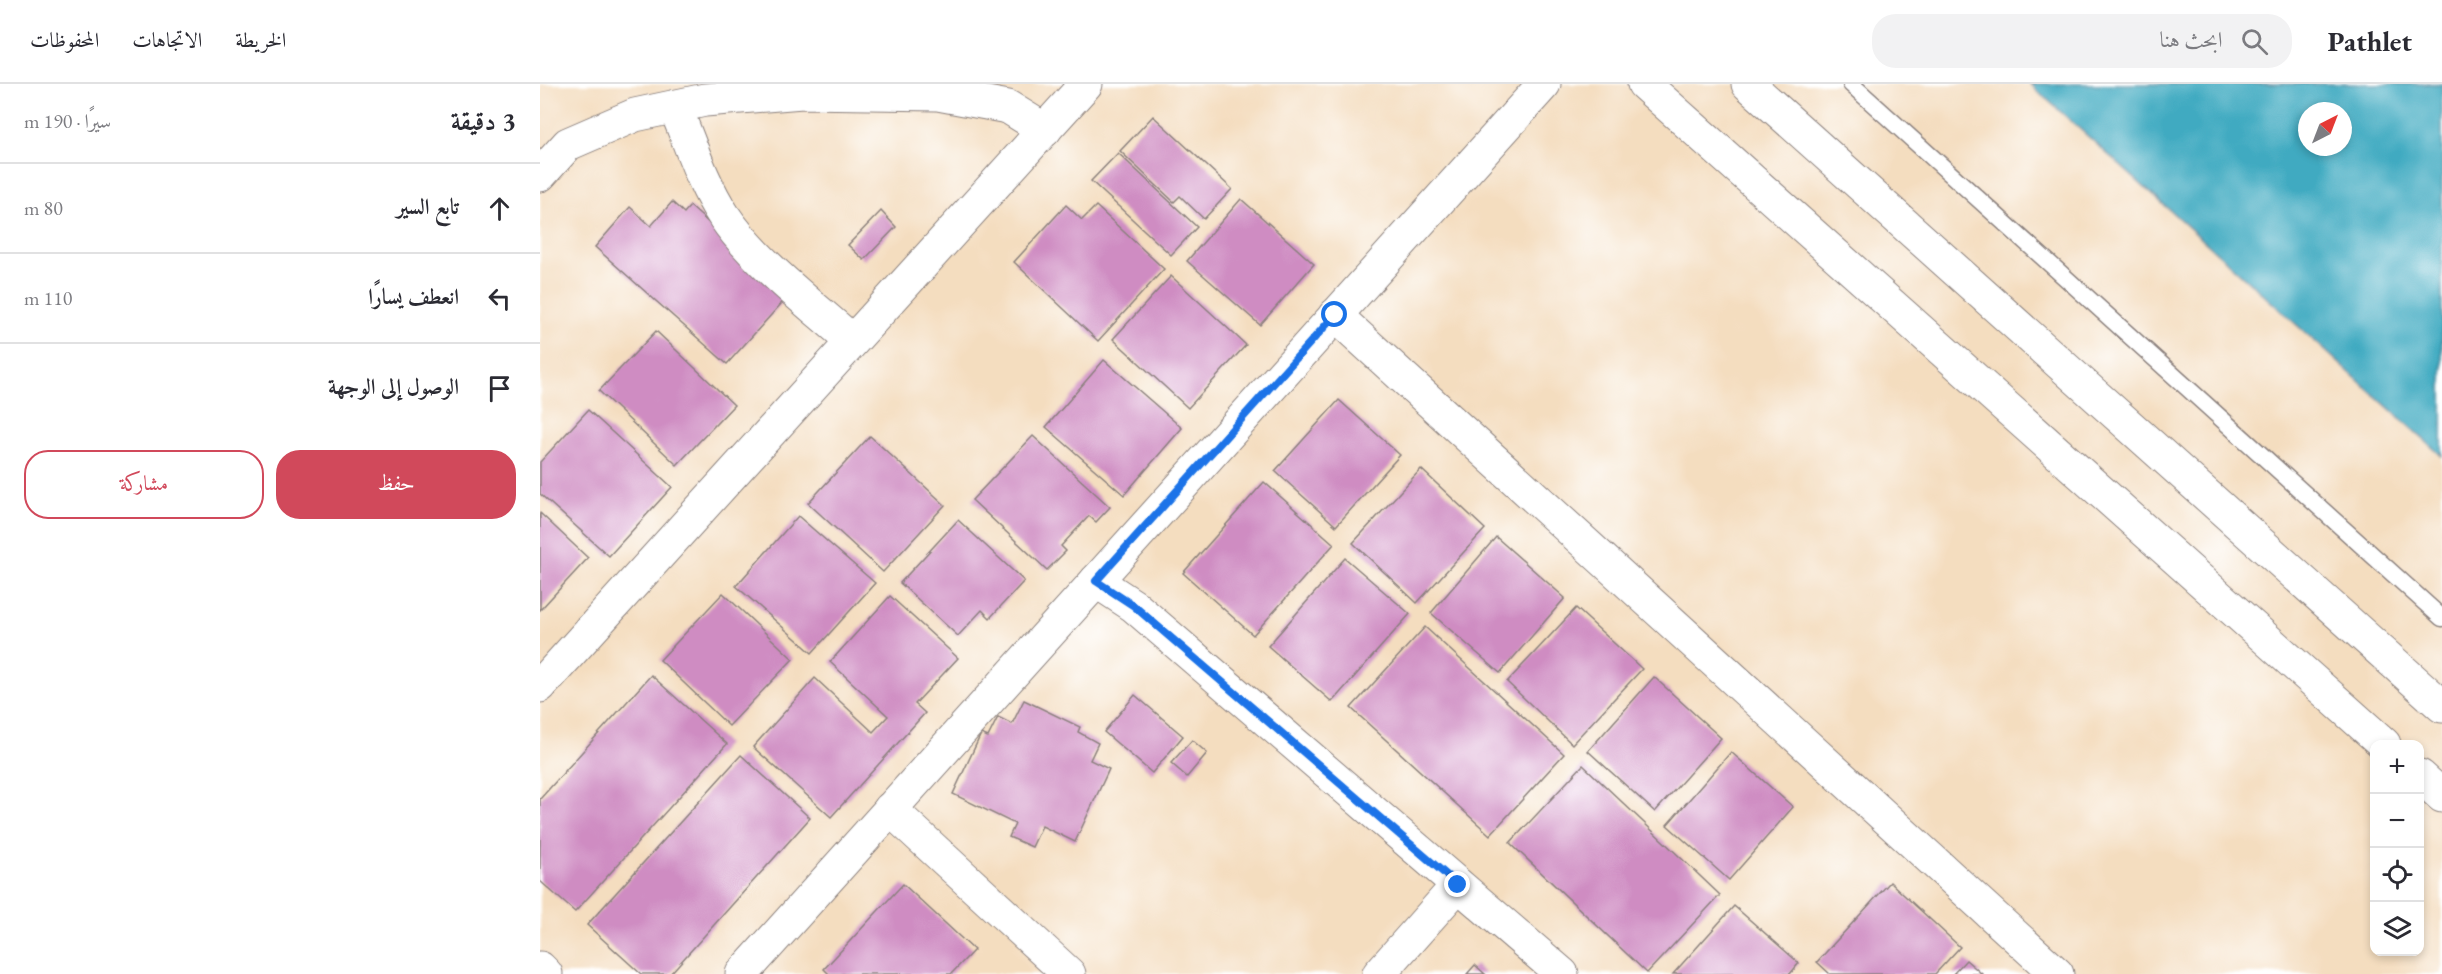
<!DOCTYPE html>
<html lang="ar">
<head>
<meta charset="utf-8">
<style>
  :root { --surface:#fff; --page:#f2f2f3; --text:#2b2b33; --muted:#7c7c81; --line:#e1e1e2; --accent:#d1495b }
  body { margin:0; font-family:"EB Garamond",Amiri,serif; background:var(--page); color:var(--text); direction:rtl }
  .controls { position:absolute; right:18px; bottom:18px; display:grid; overflow:hidden; border-radius:12px; box-shadow:0 3px 9px #0003 }
  .controls button { width:54px; height:54px; display:grid; place-items:center; padding:0; border:0; border-bottom:2px solid var(--line); background:var(--surface); color:var(--text); font:30px sans-serif }
  .compass { position:absolute; left:1758px; top:18px; width:54px; height:54px; border-radius:50%; background:var(--surface); box-shadow:0 3px 9px #0003; rotate:42deg }
  .stop { position:absolute; width:18px; height:18px; margin:-14px; border:4px solid #1a73e8; border-radius:50%; background:#fff }
  .stop.end { background:#1a73e8; border-color:#fff; box-shadow:0 2px 6px #0008 }
  .list { margin:0; padding:0; list-style:none }
  h2 { display:flex; justify-content:space-between; align-items:center; height:78px; margin:0; padding:0 24px; font-size:26px }
  h2 small { font-size:20px; font-weight:400; color:var(--muted) }
  .list li { display:grid; grid-template-columns:39px 1fr auto; gap:18px; align-items:center; box-sizing:border-box; height:90px; padding:0 24px; border-top:2px solid var(--line) }
  .list b { display:block; font-size:22px; white-space:nowrap }
  .list em { font-size:20px; font-style:normal; color:var(--muted) }
  .actions { display:flex; gap:12px; padding:18px 24px }
  .actions a { flex:1; padding:14px 0; border:2px solid var(--accent); border-radius:24px; text-align:center; font-size:21px; color:var(--accent) }
  .actions .main { background:var(--accent); color:#fff }
  .icon { flex:none; width:33px; height:33px; fill:none; stroke:currentColor; stroke-width:2; stroke-linecap:round; stroke-linejoin:round }
  .map { position:relative; flex:none; width:1902px; height:890px; overflow:hidden; direction:ltr }
  header { display:flex; align-items:center; gap:36px; box-sizing:border-box; height:84px; padding:0 30px; background:var(--surface); border-bottom:2px solid var(--line) }
  header strong { font-size:28px }
  nav { display:flex; gap:33px; margin-inline-start:auto; font-size:21px }
  .search { width:420px; height:54px; background:var(--page); display:flex; align-items:center; gap:15px; box-sizing:border-box; padding:0 21px; border-radius:24px; color:var(--muted); font-size:22px }
  main { display:flex }
  aside { flex:1; background:var(--surface) }
  .map>svg:first-child { display:block }
</style>
</head>
<body>
<header>
<strong>Pathlet</strong>
<div class="search"><svg class="icon" aria-label="search" viewBox="0 0 24 24"><circle cx="10" cy="10" r="6"/><path d="M15 15l6 6"/></svg>ابحث هنا</div>
<nav><a>الخريطة</a><a>الاتجاهات</a><a>المحفوظات</a></nav>
</header>
<main>
<div class="map">
<svg width="1902" height="890" viewBox="0 0 1902 890">
  <rect width="100%" height="100%" fill="#fff"/>
  <filter id="ink" filterUnits="userSpaceOnUse"><feTurbulence type="fractalNoise" baseFrequency=".0167" numOctaves="2"/><feDisplacementMap in="SourceGraphic" scale="12" xChannelSelector="R" yChannelSelector="G"/><feConvolveMatrix kernelMatrix="1 2 1 2 8 2 1 2 1" color-interpolation-filters="sRGB"/></filter>
  <filter id="wash" filterUnits="userSpaceOnUse"><feTurbulence type="fractalNoise" baseFrequency=".008" numOctaves="4" result="noise"/><feDisplacementMap in="SourceGraphic" scale="24" xChannelSelector="R" yChannelSelector="G"/><feGaussianBlur stdDeviation="1.35" result="paint"/><feColorMatrix in="noise" values="0 0 0 0 0 0 0 0 0 0 0 0 0 0 0 0 0 1.4 0 .05"/><feComposite in="paint" operator="in"/></filter>
  <g filter="url(#wash)">
    <rect width="100%" height="100%" fill="#f4ddbf"/>
    <path fill="#41aac1" stroke="#32667e" stroke-width="1.5" fill-rule="evenodd" d="M 1490,0 L 1902,0 L 1902,372 ZM 1767,27 L 1803,27 L 1803,63 L 1767,63 Z"/>
    <g id="blocks">
      <g fill="#cf8cc2">
        <polygon points="613,32 692,105 664,135 640,112 634,118 580,67"/>
        <polygon points="578,69 657,143 631,171 551,97"/>
        <polygon points="701,115 774,180 720,241 647,177"/>
        <polygon points="132,118 144,129 150,122 249,211 187,280 55,163 90,123 111,142"/>
        <polygon points="526,121 542,136 556,122 624,185 558,257 474,178"/>
        <polygon points="341,127 356,143 324,176 308,161"/>
        <polygon points="631,192 706,261 648,324 573,255"/>
        <polygon points="116,247 194,321 137,381 59,307"/>
        <polygon points="564,276 642,344 584,411 506,343"/>
        <polygon points="799,316 860,371 796,442 735,387"/>
        <polygon points="48,326 132,403 69,472 0,410 0,378"/>
        <polygon points="330,352 405,421 343,488 268,419"/>
        <polygon points="493,352 570,423 556,438 549,432 521,462 526,467 507,486 432,416"/>
        <polygon points="881,385 945,445 877,519 813,459"/>
        <polygon points="724,398 794,460 713,551 643,489"/>
        <polygon points="0,429 48,474 0,526"/>
        <polygon points="258,432 335,499 272,569 196,502"/>
        <polygon points="418,436 484,497 450,534 442,526 418,552 360,499"/>
        <polygon points="956,453 1025,514 960,589 891,529"/>
        <polygon points="805,474 870,530 792,618 728,562"/>
        <polygon points="183,509 253,575 189,642 120,576"/>
        <polygon points="350,512 418,574 375,620 385,629 291,733 213,663 275,594 333,648 348,632 290,578"/>
        <polygon points="1036,524 1102,585 1032,660 967,598"/>
        <polygon points="885,543 1024,670 950,751 811,624"/>
        <polygon points="111,591 187,660 35,828 0,797 0,715"/>
        <polygon points="1114,593 1181,654 1115,728 1048,667"/>
        <polygon points="595,611 643,652 612,689 564,648"/>
        <polygon points="484,616 540,643 538,648 558,659 550,676 569,685 535,758 502,742 492,763 469,753 475,740 413,710 441,650 448,653 458,633 472,640"/>
        <polygon points="652,656 667,669 647,693 631,679"/>
        <polygon points="1191,668 1253,723 1189,796 1127,741"/>
        <polygon points="201,671 270,734 130,890 101,890 47,841"/>
        <polygon points="1043,681 1180,811 1107,889 970,759"/>
        <polygon points="1350,798 1420,863 1395,890 1290,890 1277,878"/>
        <polygon points="363,800 434,866 411,890 289,890 284,885"/>
        <polygon points="1194,822 1259,879 1250,890 1133,890"/>
        <polygon points="1426,876 1442,890 1413,890"/>
        <polygon points="935,881 945,890 927,890"/>
      </g>
    </g>
  </g>
  <g filter="url(#ink)">
    <use href="#blocks" fill-opacity="0" stroke="#8b807d" stroke-width="1.5"/>
    <g fill="none" stroke-linecap="round" stroke-linejoin="round">
      <defs>
        <polyline id="lane" points="1311,0 1902,534"/>
        <g id="street">
          <path d="M 135,23 C 150,59 162,99 184,132 C 213,176 272,221 312,257"/>
          <polyline points="0,91 28,60 95,31 165,16 262,8 398,10 468,23 505,46"/>
          <polyline points="795,231 1517,890"/>
          <polyline points="556,497 594,522 1022,890"/>
          <polyline points="0,602 546,0"/>
          <polyline points="350,725 529,890"/>
          <polyline points="0,884 6,890"/>
          <polyline points="202,890 1004,0"/>
          <polyline points="839,890 918,801"/>
        </g>
        <g id="secondary">
          <polyline points="1104,0 1844,660"/>
          <polyline points="1208,0 1902,622"/>
          <polyline points="1880,692 1902,712"/>
        </g>
      </defs>
      <use href="#lane" stroke="#8b807d" stroke-width="19"/>
      <use href="#street" stroke="#8b807d" stroke-width="35"/>
      <use href="#secondary" stroke="#8b807d" stroke-width="35"/>
      <use href="#lane" stroke="#fff" stroke-width="16"/>
      <use href="#street" stroke="#fff" stroke-width="33"/>
      <use href="#secondary" stroke="#fff" stroke-width="33"/>
    </g>
  </g>
  <g fill="none" stroke-linecap="round" stroke-linejoin="round" filter="url(#ink)">
    <polyline stroke="#1a73e8" stroke-width="8" points="795,231 556,497 594,522 918,801"/>
  </g>
</svg>
<div class="controls">
<button>+</button>
<button>−</button>
<button><svg class="icon" aria-label="locate" viewBox="0 0 24 24"><circle cx="12" cy="12" r="6"/><path d="M12 2v4M12 18v4M2 12h4M18 12h4"/></svg></button>
<button><svg class="icon" aria-label="layers" viewBox="0 0 24 24"><path d="M12 4l9 5-9 5-9-5zM3 14l9 5 9-5"/></svg></button>
</div>
<svg class="compass" viewBox="-18 -18 36 36"><path d="M0-13l5 13h-10z" fill="#e53935"/><path d="M0 13l5-13h-10z" fill="#7c7c81"/></svg>
<div class="stop" style="left:795px;top:231px"></div>
<div class="stop end" style="left:918px;top:801px"></div>
</div>
<aside>
<h2>3 دقيقة<small>سيرًا · 190 m</small></h2>
<ul class="list">
<li><svg class="icon" aria-label="ahead" viewBox="0 0 24 24"><path d="M12 20V5M6 11l6-6 6 6"/></svg><div><b>تابع السير</b></div><em>80 m</em></li>
<li><svg class="icon" aria-label="left" viewBox="0 0 24 24"><path d="M17 20v-9H6M10 6l-5 5 5 5"/></svg><div><b>انعطف يسارًا</b></div><em>110 m</em></li>
<li><svg class="icon" aria-label="arrive" viewBox="0 0 24 24"><path d="M6 21V4h12l-3 4 3 4H6"/></svg><div><b>الوصول إلى الوجهة</b></div></li>
</ul>
<div class="actions"><a class="main">حفظ</a><a>مشاركة</a></div>
</aside>
</main>
</body>
</html>
